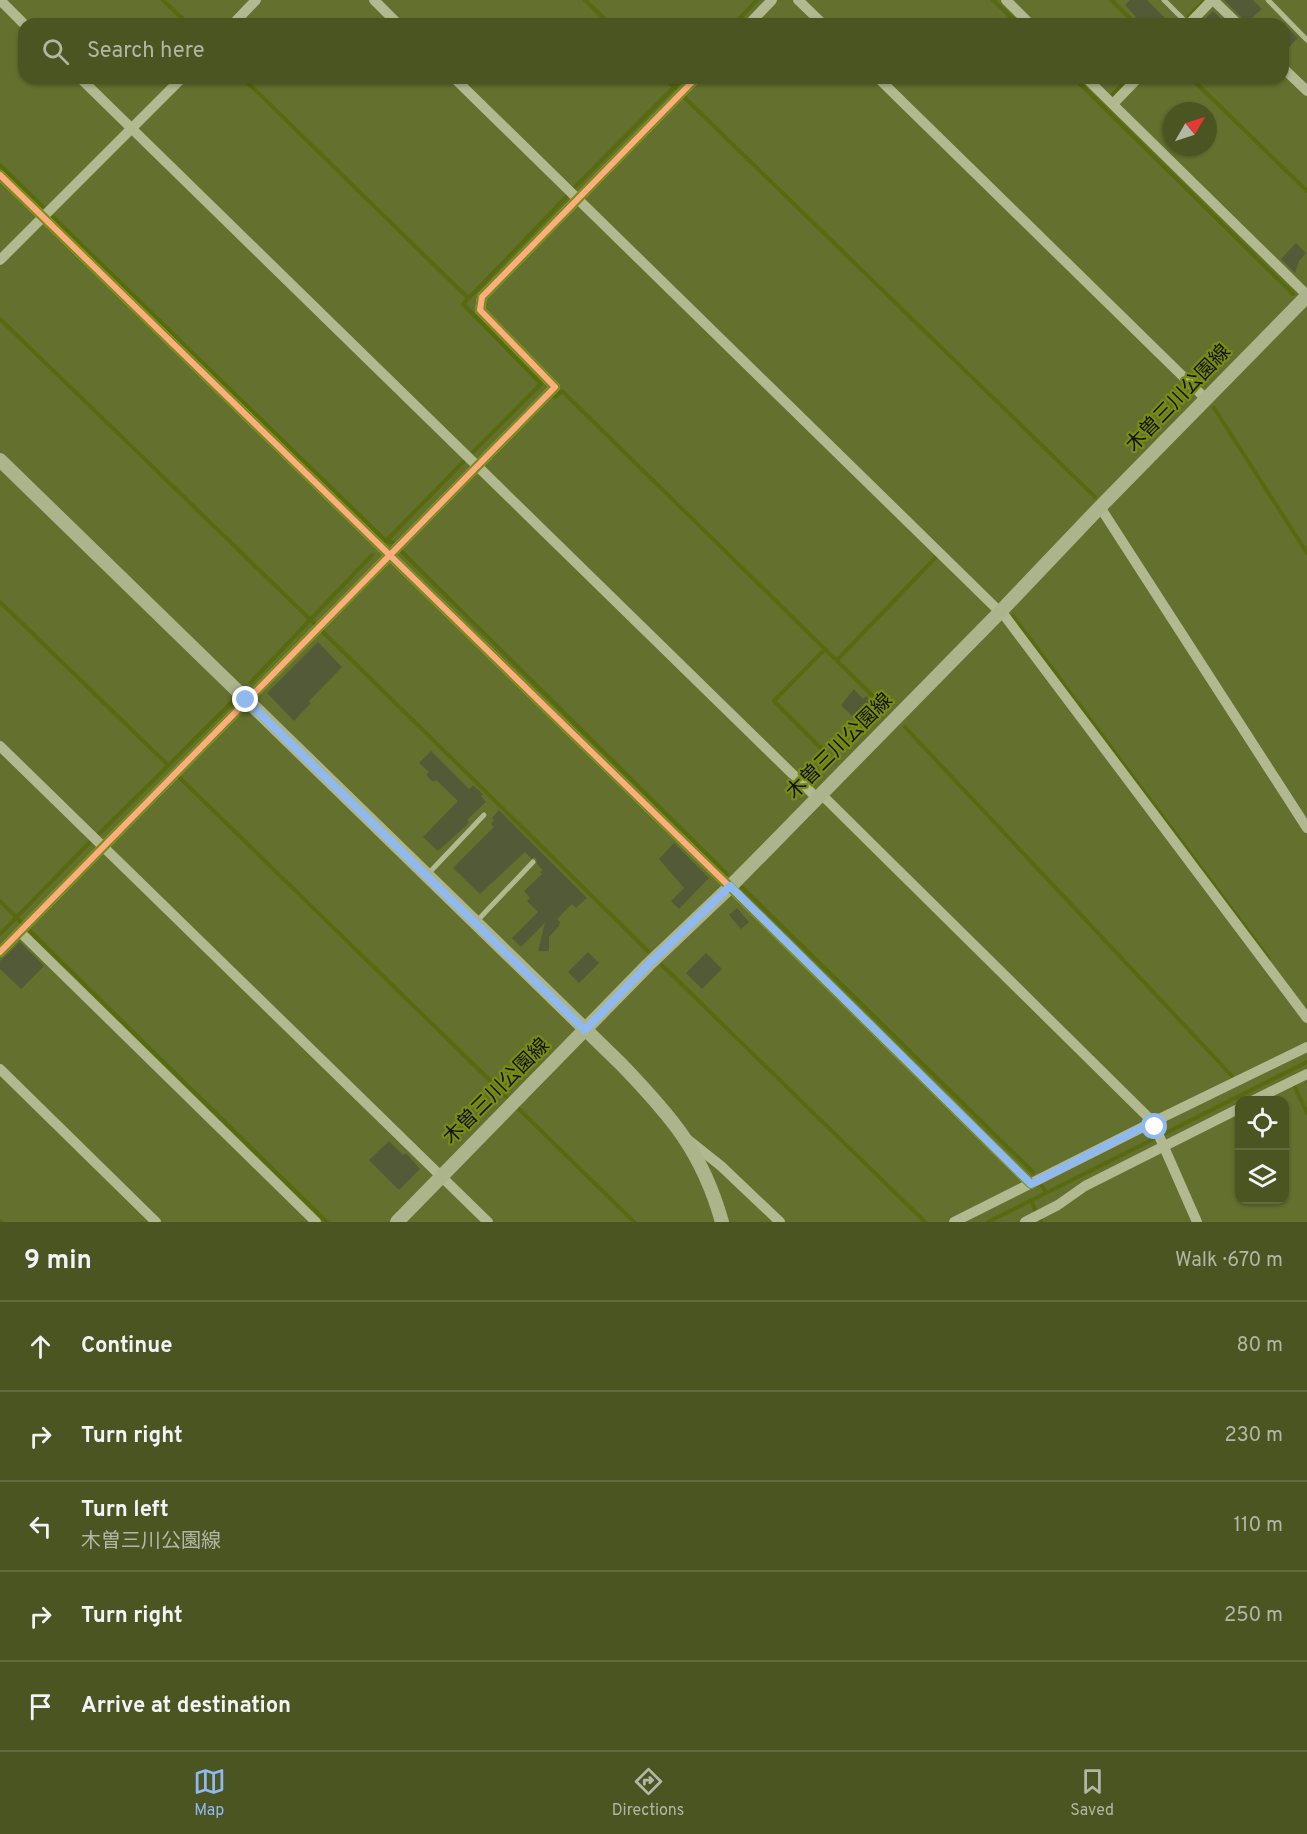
<!DOCTYPE html>
<html lang="en">
<head>
<meta charset="utf-8">
<style>
  :root { --surface:#4b5522; --page:#525b2a; --text:#f1f3f6; --muted:#b2b7a5; --line:#626b40; --accent:#90b9f0 }
  body { margin:0; font-family:Overpass,"Noto Sans JP",sans-serif; background:var(--page); color:var(--text) }
  .controls { position:absolute; right:18px; bottom:18px; display:grid; overflow:hidden; border-radius:12px; box-shadow:0 2px 4px #0004 }
  .controls button { width:54px; height:54px; display:grid; place-items:center; padding:0; border:0; border-bottom:2px solid var(--line); background:var(--surface); color:var(--text); font:30px sans-serif }
  .compass { position:absolute; left:1163px; top:102px; width:54px; height:54px; border-radius:50%; background:var(--surface); box-shadow:0 2px 4px #0004; rotate:51deg }
  .stop { position:absolute; width:18px; height:18px; margin:-14px; border:4px solid #90b9f0; border-radius:50%; background:#fff }
  .stop.end { background:#90b9f0; border-color:#fff; box-shadow:0 2px 6px #0008 }
  .list { margin:0; padding:0; list-style:none }
  h2 { display:flex; justify-content:space-between; align-items:center; height:78px; margin:0; padding:0 24px; font-size:26px }
  h2 small { font-size:20px; font-weight:400; color:var(--muted) }
  .list li { display:grid; grid-template-columns:39px 1fr auto; gap:18px; align-items:center; box-sizing:border-box; height:90px; padding:0 24px; border-top:2px solid var(--line) }
  .list b { display:block; font-size:22px; white-space:nowrap }
  .list p { margin:0; font-size:20px; white-space:nowrap; color:var(--muted) }
  .list em { font-size:20px; font-style:normal; color:var(--muted) }
  .icon { flex:none; width:33px; height:33px; fill:none; stroke:currentColor; stroke-width:2; stroke-linecap:round; stroke-linejoin:round }
  .map { position:relative; flex:none; width:1307px; height:1222px; overflow:hidden }
  .search { position:absolute; background:var(--surface); box-shadow:0 2px 4px #0004; left:18px; right:18px; top:18px; height:66px; display:flex; align-items:center; gap:15px; box-sizing:border-box; padding:0 21px; border-radius:18px; color:var(--muted); font-size:22px }
  .sheet { height:528px; background:var(--surface) }
  nav { display:flex; justify-content:space-around; align-items:center; box-sizing:border-box; height:84px; border-top:2px solid var(--line); background:var(--surface); font-size:16px; color:var(--muted) }
  nav a { display:grid; justify-items:center; gap:3px }
  nav .on { color:var(--accent) }
  .map>svg:first-child { display:block }
</style>
</head>
<body>
<div class="map">
<svg width="1307" height="1222" viewBox="0 0 1307 1222">
  <rect width="100%" height="100%" fill="#64712e"/>
  <g fill="none" stroke-linecap="round" stroke-linejoin="round">
    <g stroke="#576a0e" stroke-width="4">
      <polyline points="163,0 188,24"/>
      <polyline points="585,0 610,24"/>
      <polyline points="993,0 1018,24"/>
      <polyline points="1111,0 1136,24"/>
      <polyline points="1189,16 1205,0"/>
      <polyline points="734,24 757,0"/>
      <polyline points="243,78 468,298"/>
      <polyline points="665,78 675,88"/>
      <polyline points="1074,78 1293,294"/>
      <polyline points="1191,78 1307,191"/>
      <polyline points="1112,95 1128,78"/>
      <polyline points="684,97 1095,497"/>
      <polyline points="0,165 43,207"/>
      <polyline points="574,188 683,78"/>
      <polyline points="52,216 386,541 392,542"/>
      <polyline points="0,319 314,623"/>
      <polyline points="553,395 555,397 562,391 884,707"/>
      <polyline points="1214,408 1307,553"/>
      <polyline points="470,455 541,384 463,304 567,196"/>
      <polyline points="386,541 463,462"/>
      <polyline points="400,550 727,874"/>
      <polyline points="0,602 168,765"/>
      <polyline points="1013,616 1269,959"/>
      <polyline points="322,631 648,951"/>
      <polyline points="825,649 774,701 834,761"/>
      <polyline points="837,660 936,557"/>
      <polyline points="251,682 372,555"/>
      <polyline points="905,727 1232,1076"/>
      <polyline points="180,778 506,1096"/>
      <polyline points="99,834 235,699"/>
      <polyline points="742,887 1033,1172"/>
      <polyline points="0,901 21,922"/>
      <polyline points="30,931 327,1222"/>
      <polyline points="0,934 91,841"/>
      <polyline points="662,965 925,1222"/>
      <polyline points="1295,1087 1307,1113"/>
      <polyline points="518,1108 634,1222"/>
      <polyline points="1042,1186 1046,1192"/>
      <polyline points="1031,1200 1035,1210"/>
      <polyline points="0,1221 1,1222"/>
      <polyline points="1041,1221 1041,1222"/>
      <polyline points="988,1222 1307,1062"/>
    </g>
  </g>
  <g fill="#535a37">
    <polygon points="1130,0 1147,0 1171,24 1129,24 1136,17 1125,5"/>
    <polygon points="1224,0 1253,0 1262,9 1245,24 1243,19"/>
    <polygon points="1213,11 1227,24 1200,24"/>
    <polygon points="1283,23 1298,38 1283,53"/>
    <polygon points="1296,243 1306,253 1299,261 1295,273 1281,259"/>
    <polygon points="318,642 342,667 309,701 311,703 294,721 267,693"/>
    <polygon points="854,689 863,699 866,696 878,708 866,720 863,717 858,722 841,705"/>
    <polygon points="431,751 469,789 473,785 483,794 481,796 486,802 467,820 469,823 438,851 423,837 458,801 436,780 433,782 426,775 429,772 419,763"/>
    <polygon points="499,810 587,898 576,908 572,904 557,919 560,922 559,926 549,937 549,951 538,951 545,923 521,947 512,938 538,912 527,901 530,898 524,891 542,874 540,872 543,870 537,864 536,858 531,858 525,852 480,894 453,868 494,827 491,824 494,820 492,818"/>
    <polygon points="674,843 709,878 679,909 671,901 684,888 659,859"/>
    <polygon points="737,908 749,922 741,929 729,915"/>
    <polygon points="20,942 44,966 21,989 0,969 0,961"/>
    <polygon points="588,952 599,963 579,983 568,972"/>
    <polygon points="706,953 722,969 702,989 686,973"/>
    <polygon points="389,1141 403,1155 406,1153 420,1169 399,1190 369,1160"/>
  </g>
  <g fill="none" stroke-linecap="round" stroke-linejoin="round">
    <g stroke="#b2b991" stroke-width="5">
      <polyline points="1164,0 1188,24"/>
      <polyline points="1268,0 1307,40"/>
      <polyline points="427,875 484,815"/>
      <polyline points="476,922 533,862"/>
    </g>
    <g stroke="#b2b991" stroke-width="10">
      <polyline points="0,0 24,24"/>
      <polyline points="374,0 398,24"/>
      <polyline points="798,0 823,24"/>
      <polyline points="1006,0 1030,24"/>
      <polyline points="1213,0 1238,24"/>
      <polyline points="233,24 256,0"/>
      <polyline points="749,24 772,0"/>
      <polyline points="1189,24 1212,0"/>
      <polyline points="1283,68 1307,91"/>
      <polyline points="80,78 817,798"/>
      <polyline points="454,78 1000,612"/>
      <polyline points="878,78 1206,399"/>
      <polyline points="1086,78 1307,295"/>
      <polyline points="1113,104 1138,78"/>
      <polyline points="0,175 730,887 1031,1184"/>
      <polyline points="0,260 182,78"/>
      <polyline points="1100,507 1307,828"/>
      <polyline points="1001,611 1307,1018"/>
      <polyline points="0,746 488,1222"/>
      <polyline points="821,794 1153,1122 1197,1222"/>
      <polyline points="20,932 316,1222"/>
      <polyline points="0,952 555,387 480,310 482,297 696,78"/>
      <polyline points="0,1069 156,1222"/>
      <polyline points="1254,1100 1307,1074"/>
      <polyline points="687,1139 721,1166 780,1222"/>
      <polyline points="954,1222 1153,1122 1307,1047"/>
      <polyline points="1025,1222 1058,1205 1085,1186 1240,1108"/>
    </g>
    <g stroke="#abb48b" stroke-width="14">
      <path d="M 0,460 L 621,1064 C 671,1116 702,1151 722,1222"/>
      <polyline points="397,1222 648,965 730,887 1001,611 1100,507 1307,296"/>
    </g>
    <defs>
      <g id="cycleway">
        <polyline points="0,175 730,887 1031,1184"/>
        <polyline points="0,952 555,387 480,310 482,297 696,78"/>
      </g>
    </defs>
    <use href="#cycleway" stroke="#768d12" stroke-width="10"/>
    <use href="#cycleway" stroke="#ffac80" stroke-width="6"/>
  </g>
  <g fill="none" stroke-linecap="round" stroke-linejoin="round">
    <polyline stroke="#90b9f0" stroke-width="8" points="246,700 585,1030 648,965 730,886 1031,1184 1153,1122 1155,1127"/>
  </g>
  <g text-anchor="middle" dominant-baseline="central" stroke-width="4.5" stroke-linejoin="round" paint-order="stroke">
    <g font-size="20" fill="#111" stroke="#768d12">
      <text transform="translate(1179 399) rotate(-46)">木曽三川公園線</text>
      <text transform="translate(840 747) rotate(-45)">木曽三川公園線</text>
      <text transform="translate(497 1092) rotate(-45)">木曽三川公園線</text>
    </g>
  </g>
</svg>
<div class="controls">
<button><svg class="icon" aria-label="locate" viewBox="0 0 24 24"><circle cx="12" cy="12" r="6"/><path d="M12 2v4M12 18v4M2 12h4M18 12h4"/></svg></button>
<button><svg class="icon" aria-label="layers" viewBox="0 0 24 24"><path d="M12 4l9 5-9 5-9-5zM3 14l9 5 9-5"/></svg></button>
</div>
<svg class="compass" viewBox="-18 -18 36 36"><path d="M0-13l5 13h-10z" fill="#e53935"/><path d="M0 13l5-13h-10z" fill="#b2b7a5"/></svg>
<div class="stop" style="left:1155px;top:1127px"></div>
<div class="stop end" style="left:246px;top:700px"></div>
<div class="search"><svg class="icon" aria-label="search" viewBox="0 0 24 24"><circle cx="10" cy="10" r="6"/><path d="M15 15l6 6"/></svg>Search here</div>
</div>
<section class="sheet">
<h2>9 min<small>Walk · 670 m</small></h2>
<ul class="list">
<li><svg class="icon" aria-label="ahead" viewBox="0 0 24 24"><path d="M12 20V5M6 11l6-6 6 6"/></svg><div><b>Continue</b></div><em>80 m</em></li>
<li><svg class="icon" aria-label="right" viewBox="0 0 24 24"><path d="M7 20v-9h11M14 6l5 5-5 5"/></svg><div><b>Turn right</b></div><em>230 m</em></li>
<li><svg class="icon" aria-label="left" viewBox="0 0 24 24"><path d="M17 20v-9H6M10 6l-5 5 5 5"/></svg><div><b>Turn left</b><p>木曽三川公園線</p></div><em>110 m</em></li>
<li><svg class="icon" aria-label="right" viewBox="0 0 24 24"><path d="M7 20v-9h11M14 6l5 5-5 5"/></svg><div><b>Turn right</b></div><em>250 m</em></li>
<li><svg class="icon" aria-label="arrive" viewBox="0 0 24 24"><path d="M6 21V4h12l-3 4 3 4H6"/></svg><div><b>Arrive at destination</b></div></li>
</ul>
</section>
<nav>
<a class="on"><svg class="icon" aria-label="map" viewBox="0 0 24 24"><path d="M3 6l6-2 6 2 6-2v14l-6 2-6-2-6 2zM9 4v14M15 6v14"/></svg>Map</a>
<a><svg class="icon" aria-label="directions" viewBox="0 0 24 24"><path d="M12 3l9 9-9 9-9-9zM9 14v-3h6M13 9l2 2-2 2"/></svg>Directions</a>
<a><svg class="icon" aria-label="saved" viewBox="0 0 24 24"><path d="M7 4h10v16l-5-4-5 4z"/></svg>Saved</a>
</nav>
</body>
</html>
